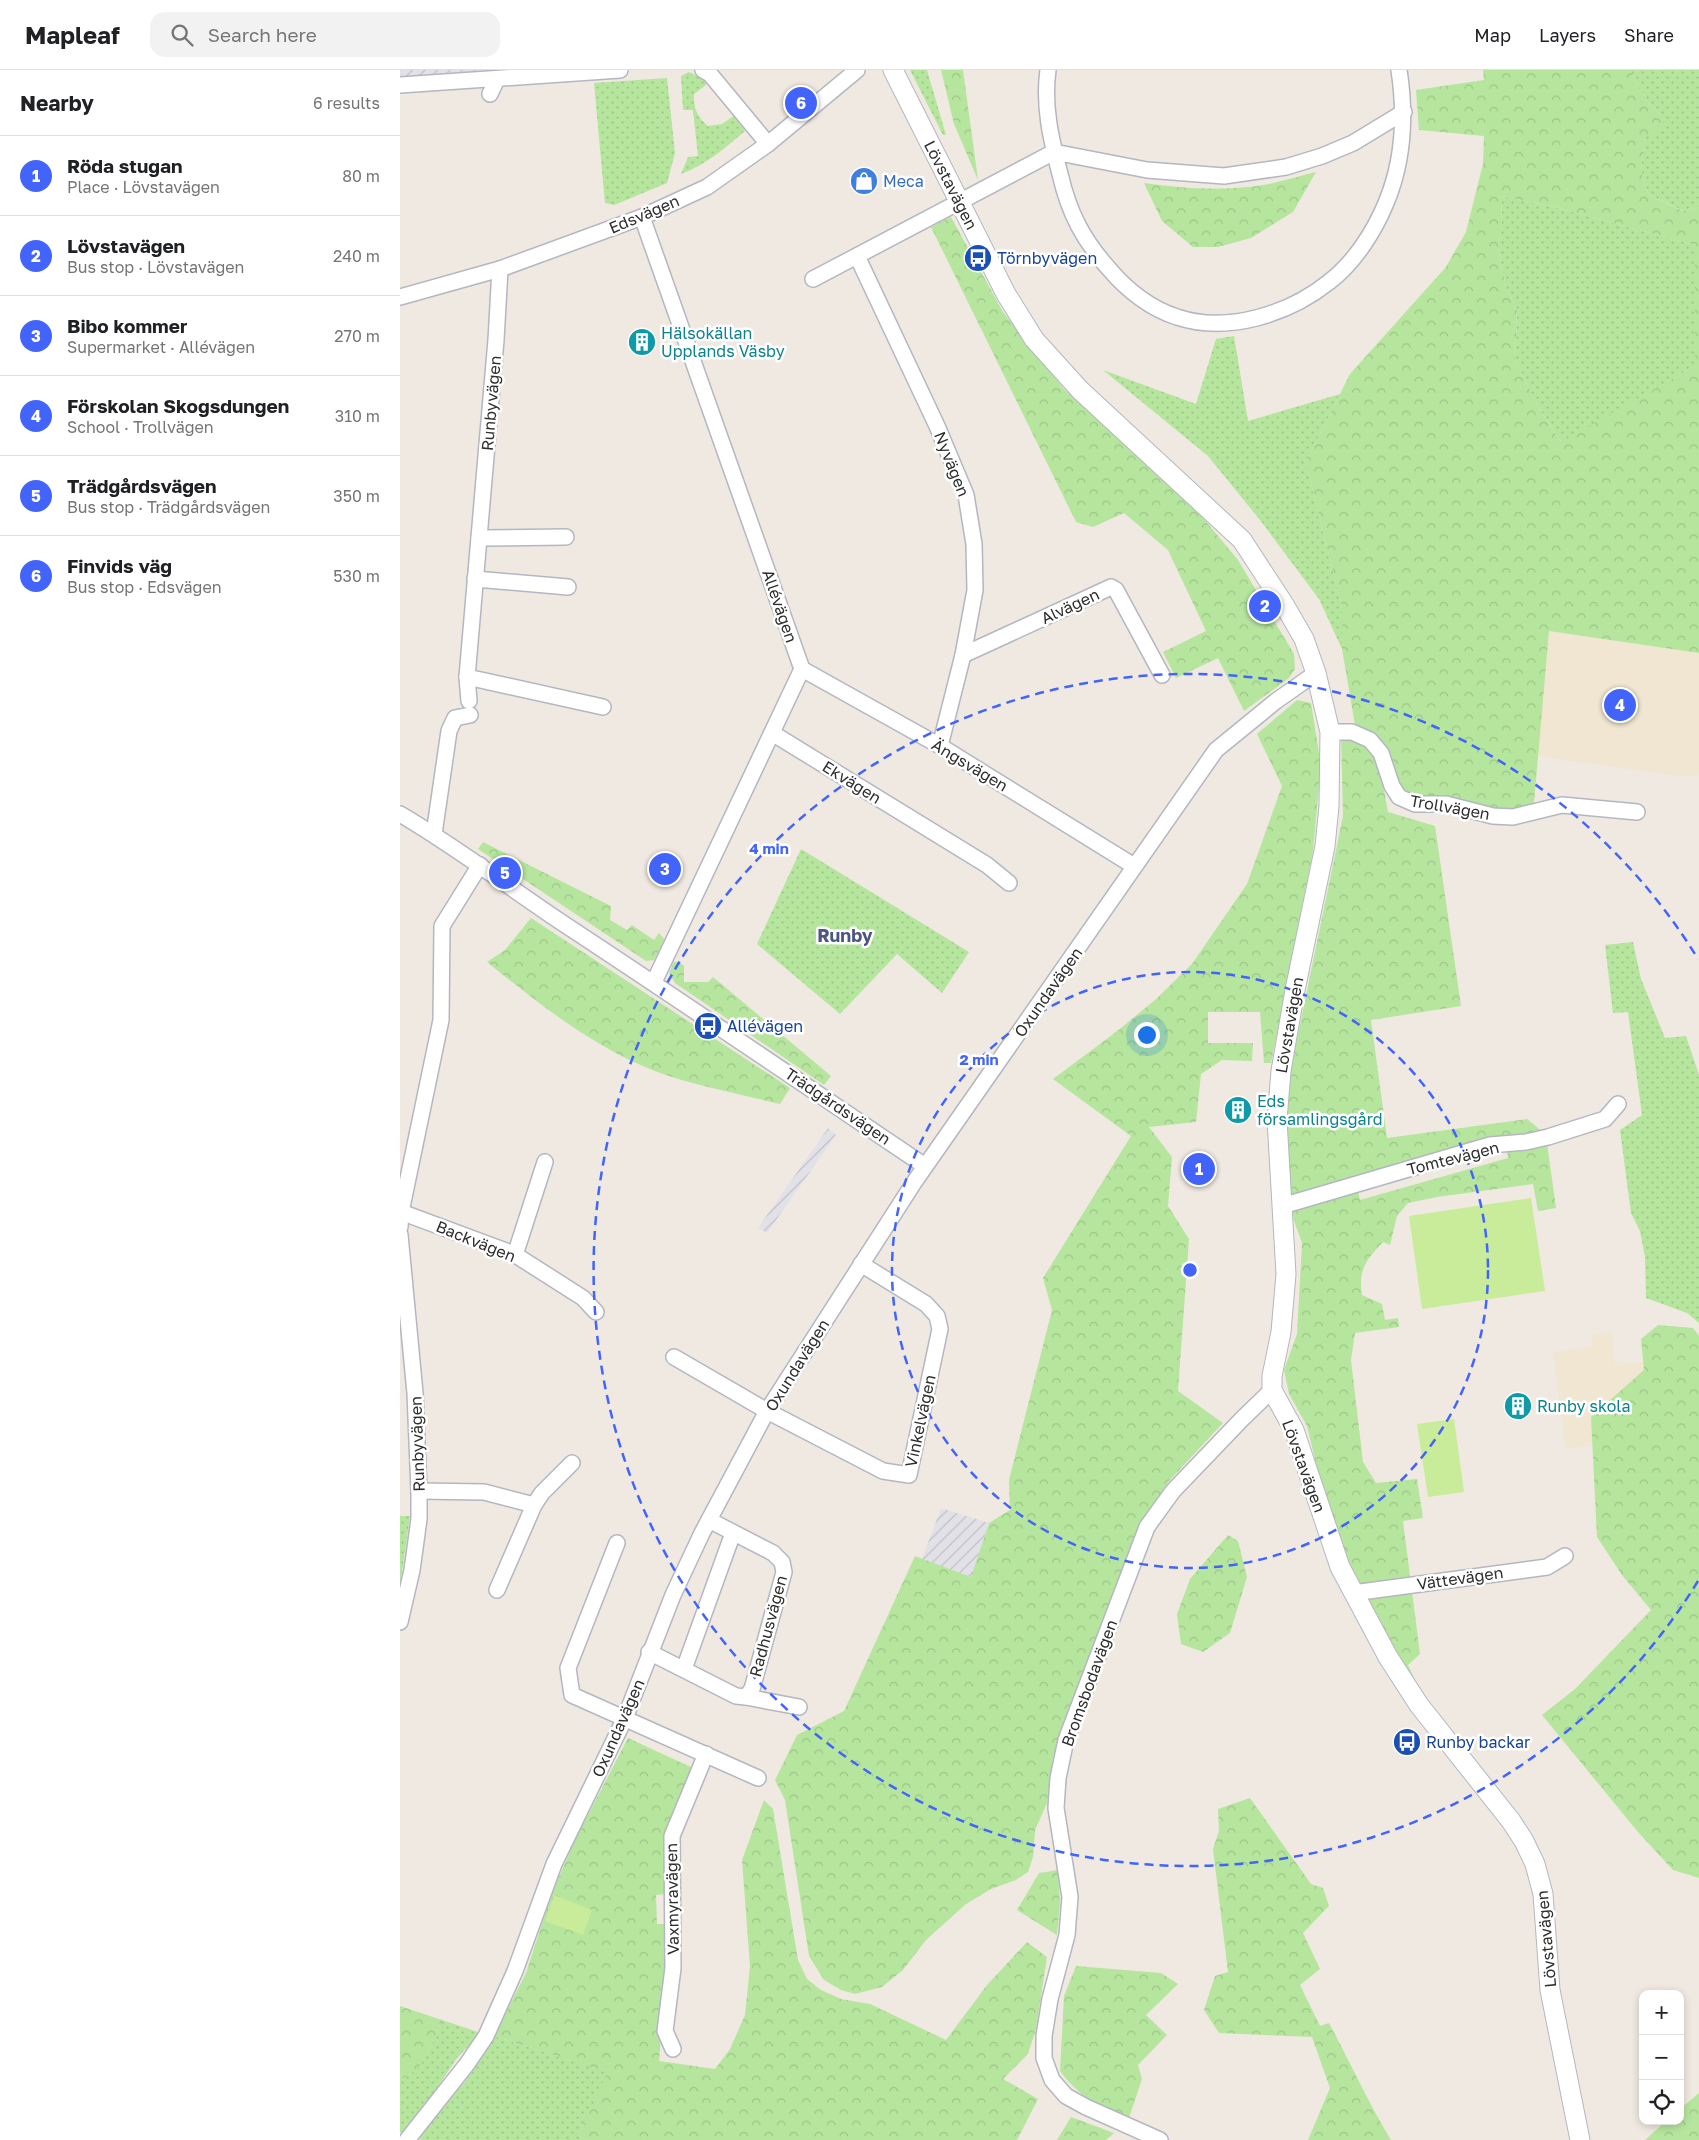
<!DOCTYPE html>
<html lang="en">
<head>
<meta charset="utf-8">
<style>
  :root { --surface:#fff; --page:#f2f2f2; --text:#202124; --muted:#757577; --line:#e0e0e0; --accent:#4264fb }
  body { margin:0; font-family:"Golos Text",sans-serif; background:var(--page); color:var(--text) }
  .controls { position:absolute; right:15px; bottom:15px; display:grid; overflow:hidden; border-radius:10px; box-shadow:0 2px 8px #0003 }
  .controls button { width:45px; height:45px; display:grid; place-items:center; padding:0; border:0; border-bottom:1px solid var(--line); background:var(--surface); color:var(--text); font:25px sans-serif }
  .you { position:absolute; left:746px; top:964px; width:18px; height:18px; margin:-12px; border:4px solid #fff; border-radius:50%; background:#1a73e8; box-shadow:0 0 0 8px #1a73e833 }
  .badge { display:grid; place-items:center; width:32px; height:32px; border-radius:50%; background:var(--accent); color:#fff; font-size:16px; font-weight:700 }
  .pin { position:absolute; translate:-50% -50%; border:2px solid #fff; box-shadow:0 1px 5px #0006 }
  .list { margin:0; padding:0; list-style:none }
  h2 { display:flex; justify-content:space-between; align-items:center; height:65px; margin:0; padding:0 20px; font-size:21px }
  h2 small { font-size:16px; font-weight:400; color:var(--muted) }
  .list li { display:grid; grid-template-columns:32px 1fr auto; gap:15px; align-items:center; box-sizing:border-box; height:80px; padding:0 20px; border-top:1px solid var(--line) }
  .list b { display:block; font-size:19px; white-space:nowrap }
  .list p { margin:0; font-size:16px; white-space:nowrap; color:var(--muted) }
  .list em { font-size:16px; font-style:normal; color:var(--muted) }
  .icon { flex:none; width:28px; height:28px; fill:none; stroke:currentColor; stroke-width:2; stroke-linecap:round; stroke-linejoin:round }
  .map { position:relative; flex:none; width:1299px; height:2070px; overflow:hidden }
  header { display:flex; align-items:center; gap:30px; box-sizing:border-box; height:70px; padding:0 25px; background:var(--surface); border-bottom:1px solid var(--line) }
  header strong { font-size:24px }
  nav { display:flex; gap:28px; margin-inline-start:auto; font-size:18px }
  .search { width:350px; height:45px; background:var(--page); display:flex; align-items:center; gap:12px; box-sizing:border-box; padding:0 18px; border-radius:15px; color:var(--muted); font-size:19px }
  main { display:flex }
  aside { flex:1; background:var(--surface) }
  .map>svg:first-child { display:block }
</style>
</head>
<body>
<header>
<strong>Mapleaf</strong>
<div class="search"><svg class="icon" aria-label="search" viewBox="0 0 24 24"><circle cx="10" cy="10" r="6"/><path d="M15 15l6 6"/></svg>Search here</div>
<nav><a>Map</a><a>Layers</a><a>Share</a></nav>
</header>
<main>
<aside>
<h2>Nearby<small>6 results</small></h2>
<ul class="list">
<li><span class="badge">1</span><div><b>Röda stugan</b><p>Place · Lövstavägen</p></div><em>80 m</em></li>
<li><span class="badge">2</span><div><b>Lövstavägen</b><p>Bus stop · Lövstavägen</p></div><em>240 m</em></li>
<li><span class="badge">3</span><div><b>Bibo kommer</b><p>Supermarket · Allévägen</p></div><em>270 m</em></li>
<li><span class="badge">4</span><div><b>Förskolan Skogsdungen</b><p>School · Trollvägen</p></div><em>310 m</em></li>
<li><span class="badge">5</span><div><b>Trädgårdsvägen</b><p>Bus stop · Trädgårdsvägen</p></div><em>350 m</em></li>
<li><span class="badge">6</span><div><b>Finvids väg</b><p>Bus stop · Edsvägen</p></div><em>530 m</em></li>
</ul>
</aside>
<div class="map">
<svg width="1299" height="2070" viewBox="0 0 1299 2070">
  <defs>
    <pattern id="industrial-furrows" width="10" height="10" patternUnits="userSpaceOnUse" patternTransform="scale(1.25)"><rect width="10" height="10" fill="#e3e1e8"/><path d="M-1 1l2-2M0 10L10 0M9 11l2-2" fill="none" stroke="#c3c1c7"/></pattern>
    <pattern id="grass-dots" width="8" height="8" patternUnits="userSpaceOnUse" patternTransform="scale(1.25)"><rect width="8" height="8" fill="#b6e59e"/><path d="M2 2h.1M6 6h.1" fill="none" stroke="#9dc588" stroke-width="1.8" stroke-linecap="round"/></pattern>
    <pattern id="forest-crowns" width="20" height="18" patternUnits="userSpaceOnUse" patternTransform="scale(1.25)"><rect width="20" height="18" fill="#b6e59e"/><path d="M2 6a3 3 0 1 1 6 0M12 15a3 3 0 1 1 6 0" fill="none" stroke="#9dc588"/></pattern>
  </defs>
  <rect width="100%" height="100%" fill="#efe9e1"/>
  <g fill="url(#industrial-furrows)">
    <polygon points="0,0 131,0 0,9"/>
    <polygon points="428,1058 436,1065 367,1163 358,1158"/>
    <polygon points="541,1438 589,1453 571,1508 522,1489"/>
  </g>
  <g fill="#f0e6d1">
    <polygon points="1149,561 1299,583 1299,705 1287,707 1137,686"/>
    <polygon points="1211,1261 1215,1294 1250,1291 1217,1369 1166,1379 1153,1283 1188,1277 1193,1275 1192,1265"/>
  </g>
  <g fill="url(#grass-dots)">
    <polygon points="510,0 527,0 546,65 543,65"/>
    <polygon points="1230,0 1299,0 1299,137 1284,141 1249,125 1241,101 1245,65 1261,45 1250,35"/>
    <path d="M 289,2 L 306,10 L 306,15 L 294,24 C 293,37 297,47 308,56 L 322,54 L 335,45 L 345,61 C 325,78 307,94 281,104 L 288,87 L 298,86 L 293,40 L 283,40 L 281,6 Z"/>
    <polygon points="267,8 275,83 267,113 214,135 205,133 194,13"/>
    <polygon points="1101,126 1154,137 1295,175 1295,296 1162,373 1139,338 1115,290 1117,240 1106,217 1098,178 1102,154"/>
    <polygon points="834,266 848,351 940,324 906,392 942,538 942,579 919,529 860,450 808,386 703,300 796,334 816,269"/>
    <polygon points="401,779 569,882 542,923 497,884 440,944 357,874"/>
    <polygon points="1233,872 1241,909 1265,968 1286,966 1299,1005 1299,1253 1287,1243 1246,1228 1245,1187 1240,1161 1231,1143 1220,1060 1242,1045 1228,942 1213,943 1205,875"/>
    <polygon points="0,1446 10,1446 0,1516"/>
    <path d="M 42,1950 L 81,1963 L 57,1988 L 6,2064 L 0,2062 L 0,2009 C 24,2001 33,1972 42,1950 Z"/>
    <polygon points="94,1966 208,2002 179,2066 186,2070 22,2070 17,2068 67,2009"/>
  </g>
  <g fill="url(#forest-crowns)" fill-rule="evenodd">
    <polygon points="541,0 563,0 578,110 554,54"/>
    <path d="M 1083,0 L 1230,0 L 1250,35 L 1261,45 L 1264,55 L 1256,64 L 1245,66 L 1241,101 L 1249,125 L 1283,141 L 1299,137 L 1299,583 L 1149,561 L 1134,733 L 1111,740 L 1007,723 L 996,713 L 955,655 L 942,579 L 942,538 L 906,392 L 950,304 L 1046,197 L 1066,162 L 1083,94 L 1084,66 L 1019,60 L 1016,20 L 1084,10 ZM 1101,126 L 1154,137 L 1295,175 L 1295,296 L 1161,372 L 1139,338 L 1115,290 L 1117,240 L 1106,217 L 1098,178 L 1102,154 Z"/>
    <path d="M 916,102 L 893,142 L 851,168 L 818,177 L 793,177 L 762,151 L 744,113 C 784,119 823,121 863,115 C 881,112 899,106 916,102 Z"/>
    <polygon points="551,147 603,242 664,319 789,431 838,490 894,584 895,599 889,608 844,641 818,588 776,608 763,582 806,561 768,480 724,443 693,457 676,452 531,157"/>
    <polygon points="897,630 911,633 921,695 913,781 871,993 864,993 860,942 808,942 808,973 853,973 852,991 822,990 801,1004 796,1052 749,1057 772,1087 768,1136 789,1169 778,1321 823,1353 769,1411 739,1455 653,1688 647,1733 635,1760 633,1787 628,1802 616,1810 591,1819 566,1834 526,1870 503,1900 482,1917 455,1924 441,1920 424,1910 409,1886 385,1730 375,1710 397,1665 444,1641 515,1486 571,1507 589,1453 610,1440 609,1410 652,1240 643,1208 731,1066 653,1009 716,962 755,930 792,894 847,814 882,716 857,664"/>
    <path d="M 941,665 C 946,667 955,667 960,670 C 979,683 984,720 988,742 L 1035,756 L 1061,936 L 971,950 L 987,1068 L 1127,1049 L 1144,1063 L 1095,1069 L 955,1107 L 960,1130 L 1108,1088 L 1107,1080 L 1147,1073 L 1156,1138 L 1138,1141 L 1133,1114 L 1037,1127 L 1008,1133 L 997,1146 L 990,1175 L 983,1172 C 966,1190 958,1200 962,1225 L 982,1234 L 985,1250 L 998,1248 L 999,1257 L 955,1263 L 951,1290 L 963,1392 L 976,1413 L 1017,1409 L 1023,1448 L 1003,1451 L 1020,1584 L 1008,1595 L 1023,1627 L 1004,1603 L 949,1497 L 923,1422 L 907,1356 L 889,1324 L 884,1300 L 897,1264 L 902,1173 L 894,1151 L 887,1095 L 887,1047 L 890,1003 L 943,746 Z"/>
    <polygon points="83,772 211,836 210,850 227,860 232,855 254,870 259,863 265,870 254,890 246,891 78,779"/>
    <path d="M 131,848 L 390,1018 L 380,1034 C 344,1025 307,1018 272,1007 C 203,985 143,937 87,892 L 105,880 Z"/>
    <polygon points="274,892 279,892 284,896 284,912 308,912 313,907 431,1006 424,1015 275,913 269,903"/>
    <polygon points="1258,1255 1293,1258 1299,1266 1299,1808 1273,1800 1238,1762 1142,1645 1175,1619 1251,1540 1222,1505 1197,1467 1191,1347 1244,1300 1241,1269"/>
    <polygon points="828,1465 838,1471 847,1507 830,1563 803,1582 781,1574 777,1544 790,1509"/>
    <polygon points="228,1668 293,1698 266,1824 256,1825 257,1854 267,1854 267,1897 259,1991 315,1999 330,1979 345,1945 350,1896 342,1790 364,1730 373,1739 398,1890 407,1909 421,1920 441,1929 470,1934 546,1970 587,1915 627,1872 647,1887 636,1959 628,1984 603,2009 638,2029 617,2070 186,2070 179,2066 207,2002 94,1966 126,1903 152,1823 175,1770"/>
    <path d="M 850,1728 L 911,1814 L 923,1818 L 929,1836 L 903,1863 L 920,1899 L 900,1915 L 920,1956 L 929,1953 C 950,1992 968,2032 991,2070 L 908,2070 L 930,2018 L 912,1967 L 819,1963 L 804,1940 L 815,1906 L 828,1902 L 813,1779 L 819,1761 L 818,1739 Z"/>
    <polygon points="658,1800 660,1834 657,1865 617,1840 639,1803"/>
    <path d="M 676,1896 L 761,1903 L 778,1914 L 746,1945 L 767,1965 L 738,1995 L 742,2009 L 729,2048 C 697,2034 682,2030 660,2001 L 664,1926 Z"/>
    <path d="M 0,1936 L 42,1950 C 33,1972 24,2002 0,2009 Z"/>
    <polygon points="1299,2023 1299,2070 1245,2070 1266,2051 1280,2051 1280,2039"/>
    <polygon points="671,2047 714,2063 706,2070 657,2070"/>
  </g>
  <g fill="#c9ec9a">
    <polygon points="1131,1128 1145,1221 1022,1239 1009,1146"/>
    <polygon points="1054,1349 1064,1422 1028,1427 1017,1354"/>
    <polygon points="154,1825 192,1840 183,1865 145,1851"/>
  </g>
  <g fill="none" stroke-linecap="round" stroke-linejoin="round">
    <defs>
      <g id="minor">
        <polyline points="303,0 310,4 368,74"/>
        <path d="M 648,0 C 643,36 651,69 660,104 C 669,143 683,170 710,200 C 727,220 751,239 777,247 C 827,264 889,244 929,212 C 954,193 974,162 986,133 C 1004,90 1006,46 999,0"/>
        <polyline points="0,15 220,0"/>
        <polyline points="90,24 97,9"/>
        <polyline points="242,147 402,599 254,912"/>
        <polyline points="457,186 537,356 566,425 574,474 575,520 563,585 540,676"/>
        <polyline points="413,209 654,82 747,100 824,106 886,97 922,86 953,73 1004,42"/>
        <polyline points="0,227 100,199 242,147 307,117 368,74 457,0"/>
        <polyline points="79,468 166,467"/>
        <polyline points="75,509 168,517"/>
        <polyline points="563,585 711,517 716,520 762,605"/>
        <polyline points="402,599 540,676 734,796"/>
        <polyline points="67,607 203,637"/>
        <polyline points="69,631 67,607 96,270 100,199"/>
        <polyline points="930,662 952,662 970,670 981,683 992,716 999,727 1015,734 1046,734 1093,746 1113,747 1162,735 1237,742"/>
        <polyline points="372,663 587,795 609,813"/>
        <path d="M 0,744 C 58,778 111,819 167,856 C 287,935 406,1016 525,1096"/>
        <polyline points="34,764 49,661 55,648 70,645"/>
        <polyline points="882,1136 1090,1075 1126,1072 1148,1067 1205,1049 1218,1034"/>
        <polyline points="1,1142 114,1184 183,1228 196,1242"/>
        <polyline points="0,1157 1,1142 41,950 42,856 80,795"/>
        <polyline points="0,1165 15,1323 19,1421 19,1449 12,1500 0,1552"/>
        <polyline points="115,1185 145,1092"/>
        <polyline points="274,1287 367,1341 483,1401 509,1405 540,1259 537,1246 526,1234 461,1194"/>
        <polyline points="19,1421 84,1422 134,1435 97,1520"/>
        <polyline points="134,1435 142,1423 172,1393"/>
        <polyline points="217,1473 168,1598 172,1625 358,1708"/>
        <polyline points="953,1523 1147,1497 1165,1486"/>
        <polyline points="249,1582 336,1626 346,1627 352,1619 384,1502 382,1492 373,1483 309,1450"/>
        <polyline points="284,1599 333,1463"/>
        <polyline points="346,1627 399,1637"/>
        <polyline points="273,1979 265,1961 273,1898 272,1766 306,1684"/>
        <polyline points="7,2070 67,1994 86,1966 115,1901 154,1794 225,1648 273,1525 302,1463 367,1341 515,1111 816,680 876,631 916,603"/>
        <polyline points="760,2070 686,2037 666,2026 652,2010 644,1988 644,1966 650,1929 667,1865 670,1827 656,1738 658,1708 666,1670 747,1457 773,1421 842,1349 872,1320"/>
      </g>
      <polyline id="tertiary" points="493,0 606,224 634,269 680,320 842,470 885,536 904,569 916,603 930,662 929,736 925,776 895,920 881,1001 877,1050 886,1204 881,1262 872,1306 872,1320 894,1360 940,1497 988,1587 1019,1635 1111,1751 1124,1771 1135,1794 1143,1824 1150,1920 1180,2070"/>
    </defs>
    <use href="#minor" stroke="#b4b7c1" stroke-width="18"/>
    <use href="#tertiary" stroke="#b4b7c1" stroke-width="21"/>
    <use href="#minor" stroke="#fff" stroke-width="15"/>
    <use href="#tertiary" stroke="#fff" stroke-width="19"/>
  </g>
  <g fill="none" stroke="#4264fb" stroke-width="2.5" stroke-dasharray="9 6">
    <circle cx="790" cy="1200" r="298"/>
    <path d="M1298 1511A596 596 0 1 1 1298 889"/>
  </g>
  <defs>
    <symbol id="shop-disc" viewBox="-11 -11 22 22"><circle r="9.5" fill="#3f7fe0" stroke="#fff"/><path d="M-5-2.5h2.3a2.7 3.5 0 0 1 5.4 0H5L5.5 6h-11ZM-1.5-2.5h3a1.5 2.3 0 0 0-3 0Z" fill="#fff"/></symbol>
    <symbol id="bus-disc" viewBox="-11 -11 22 22"><circle r="9.5" fill="#1a4fb4" stroke="#fff"/><path d="M-5-6H5V4H4V6H2V4H-2V6H-4V4H-5ZM-3.5-4V0h7V-4ZM-3.5 1.2v1.5H-2V1.2ZM2 1.2v1.5H3.5V1.2Z" fill="#fff"/></symbol>
    <symbol id="building-disc" viewBox="-11 -11 22 22"><circle r="9.5" fill="#0f9aa8" stroke="#fff"/><path d="M-4-6H4V6H1V3H-1V6H-4ZM-2.5-4.3h1.7v1.8h-1.7ZM.8-4.3h1.7v1.8H.8ZM-2.5-1h1.7V.8h-1.7ZM.8-1h1.7V.8H.8Z" fill="#fff"/></symbol>
  </defs>
  <g fill-rule="evenodd">
    <use href="#shop-disc" x="448" y="95" width="32" height="32"/>
    <use href="#bus-disc" x="562" y="172" width="32" height="32"/>
    <use href="#building-disc" x="226" y="256" width="32" height="32"/>
    <use href="#bus-disc" x="292" y="940" width="32" height="32"/>
    <use href="#building-disc" x="822" y="1024" width="32" height="32"/>
    <use href="#building-disc" x="1102" y="1320" width="32" height="32"/>
    <use href="#bus-disc" x="991" y="1656" width="32" height="32"/>
  </g>
  <g text-anchor="middle" dominant-baseline="central" stroke-width="5" stroke-linejoin="round" paint-order="stroke">
    <g font-size="16" fill="#366cbe" stroke="#fff" text-anchor="start">
      <text x="483" y="111">Meca</text>
    </g>
    <g font-size="16" fill="#2e2e2e" stroke="#fff">
      <text transform="translate(551 115) rotate(63)">Lövstavägen</text>
      <text transform="translate(244 144) rotate(-23)">Edsvägen</text>
      <text transform="translate(91 333) rotate(-85)">Runbyvägen</text>
      <text transform="translate(552 394) rotate(68)">Nyvägen</text>
      <text transform="translate(380 536) rotate(71)">Allévägen</text>
      <text transform="translate(670 536) rotate(-25)">Alvägen</text>
      <text transform="translate(570 695) rotate(31)">Ängsvägen</text>
      <text transform="translate(452 712) rotate(32)">Ekvägen</text>
      <text transform="translate(1050 737) rotate(10)">Trollvägen</text>
      <text transform="translate(648 922) rotate(-55)">Oxundavägen</text>
      <text transform="translate(889 955) rotate(-80)">Lövstavägen</text>
      <text transform="translate(438 1036) rotate(34)">Trädgårdsvägen</text>
      <text transform="translate(1053 1088) rotate(-14)">Tomtevägen</text>
      <text transform="translate(76 1171) rotate(22)">Backvägen</text>
      <text transform="translate(397 1295) rotate(-58)">Oxundavägen</text>
      <text transform="translate(520 1351) rotate(-78)">Vinkelvägen</text>
      <text transform="translate(17 1374) rotate(-92)">Runbyvägen</text>
      <text transform="translate(904 1396) rotate(70)">Lövstavägen</text>
      <text transform="translate(1060 1508) rotate(-8)">Vättevägen</text>
      <text transform="translate(368 1556) rotate(-75)">Radhusvägen</text>
      <text transform="translate(689 1613) rotate(-70)">Bromsbodavägen</text>
      <text transform="translate(218 1658) rotate(-66)">Oxundavägen</text>
      <text transform="translate(272 1829) rotate(-91)">Vaxmyravägen</text>
      <text transform="translate(1146 1869) rotate(-95)">Lövstavägen</text>
    </g>
    <g font-size="16" fill="#164399" stroke="#fff" text-anchor="start">
      <text x="597" y="188">Törnbyvägen</text>
      <text x="327" y="956">Allévägen</text>
      <text x="1026" y="1672">Runby backar</text>
    </g>
    <g font-size="16" fill="#0d838f" stroke="#fff" text-anchor="start">
      <text x="261" y="263">Hälsokällan<tspan x="261" dy="18">Upplands Väsby</tspan></text>
      <text x="857" y="1031">Eds<tspan x="857" dy="18">församlingsgård</tspan></text>
      <text x="1137" y="1336">Runby skola</text>
    </g>
    <g font-size="18" font-weight="bold" fill="#4d5680" stroke="#fff">
      <text x="445" y="865">Runby</text>
    </g>
  </g>
  <circle cx="790" cy="1200" r="8" fill="#4264fb" stroke="#fff" stroke-width="2.5"/>
  <g font-size="15" text-anchor="middle" font-weight="bold" fill="#4264fb" stroke="#fff" stroke-width="5" stroke-linejoin="round" paint-order="stroke">
    <text x="369" y="784">4 min</text>
    <text x="579" y="995">2 min</text>
  </g>
</svg>
<div class="controls">
<button>+</button>
<button>−</button>
<button><svg class="icon" aria-label="locate" viewBox="0 0 24 24"><circle cx="12" cy="12" r="6"/><path d="M12 2v4M12 18v4M2 12h4M18 12h4"/></svg></button>
</div>
<div class="you"></div>
<div class="pin badge" style="left:799px;top:1099px">1</div>
<div class="pin badge" style="left:865px;top:536px">2</div>
<div class="pin badge" style="left:265px;top:799px">3</div>
<div class="pin badge" style="left:1220px;top:635px">4</div>
<div class="pin badge" style="left:105px;top:803px">5</div>
<div class="pin badge" style="left:401px;top:33px">6</div>
</div>
</main>
</body>
</html>
